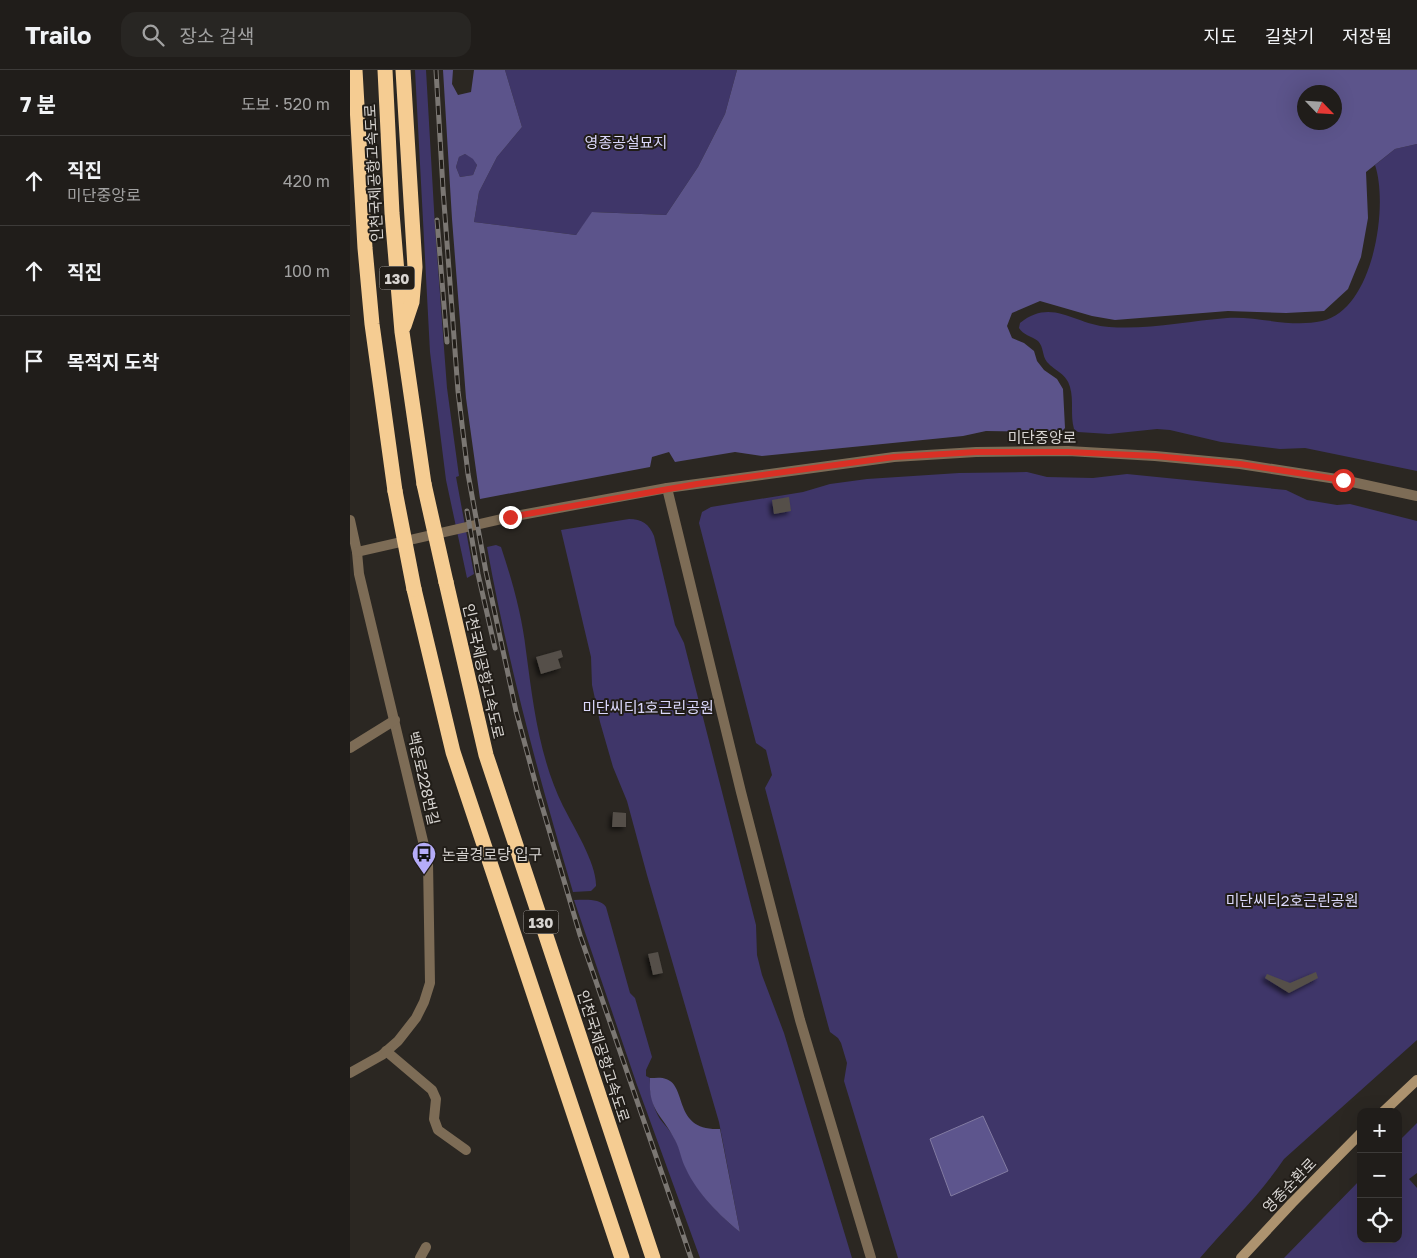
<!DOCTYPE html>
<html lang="ko">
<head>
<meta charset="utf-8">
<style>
  :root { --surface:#201d1a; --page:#282623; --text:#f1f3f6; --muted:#a2a2a2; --line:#3d3b39 }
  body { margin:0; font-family:"Golos Text","Noto Sans KR",sans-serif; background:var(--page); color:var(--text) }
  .controls { position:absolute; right:15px; bottom:15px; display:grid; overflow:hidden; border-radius:10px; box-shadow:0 5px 20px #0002 }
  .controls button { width:45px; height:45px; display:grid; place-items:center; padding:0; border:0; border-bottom:1px solid var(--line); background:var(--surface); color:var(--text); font:25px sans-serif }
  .compass { position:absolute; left:947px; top:15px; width:45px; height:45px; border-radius:50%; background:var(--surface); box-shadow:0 5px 20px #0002; rotate:115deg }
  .stop { position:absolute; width:15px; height:15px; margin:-11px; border:4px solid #d93025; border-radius:50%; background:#fff }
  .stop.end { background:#d93025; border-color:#fff; box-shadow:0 1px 5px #0008 }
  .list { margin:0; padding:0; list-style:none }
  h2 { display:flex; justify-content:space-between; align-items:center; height:65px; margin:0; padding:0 20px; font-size:21px }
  h2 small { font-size:16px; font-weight:400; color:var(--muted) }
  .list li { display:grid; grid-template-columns:32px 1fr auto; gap:15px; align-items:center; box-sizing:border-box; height:90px; padding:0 20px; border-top:1px solid var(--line) }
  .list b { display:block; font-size:19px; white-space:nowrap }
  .list p { margin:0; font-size:16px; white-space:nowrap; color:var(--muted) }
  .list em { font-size:16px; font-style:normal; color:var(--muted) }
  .icon { flex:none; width:28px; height:28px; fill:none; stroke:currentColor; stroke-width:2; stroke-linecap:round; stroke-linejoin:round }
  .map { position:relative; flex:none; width:1067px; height:1188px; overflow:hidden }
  header { display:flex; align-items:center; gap:30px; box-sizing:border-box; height:70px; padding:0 25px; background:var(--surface); border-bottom:1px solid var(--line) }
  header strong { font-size:24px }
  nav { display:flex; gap:28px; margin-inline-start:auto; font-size:18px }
  .search { width:350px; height:45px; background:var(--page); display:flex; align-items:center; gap:12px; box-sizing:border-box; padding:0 18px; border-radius:15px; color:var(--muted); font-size:19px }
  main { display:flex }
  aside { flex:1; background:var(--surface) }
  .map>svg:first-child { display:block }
</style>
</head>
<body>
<header>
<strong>Trailo</strong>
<div class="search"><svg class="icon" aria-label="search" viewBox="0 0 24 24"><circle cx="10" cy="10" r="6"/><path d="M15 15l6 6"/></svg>장소 검색</div>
<nav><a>지도</a><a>길찾기</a><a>저장됨</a></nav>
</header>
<main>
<aside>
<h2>7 분<small>도보 · 520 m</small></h2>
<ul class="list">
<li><svg class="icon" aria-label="ahead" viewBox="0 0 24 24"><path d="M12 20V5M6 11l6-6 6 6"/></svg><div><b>직진</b><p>미단중앙로</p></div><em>420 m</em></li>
<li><svg class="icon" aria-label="ahead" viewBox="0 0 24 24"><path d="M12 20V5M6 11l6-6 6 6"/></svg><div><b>직진</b></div><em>100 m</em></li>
<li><svg class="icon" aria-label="arrive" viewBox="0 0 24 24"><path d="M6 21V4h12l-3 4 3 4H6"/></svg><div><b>목적지 도착</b></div></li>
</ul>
</aside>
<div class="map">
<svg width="1067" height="1188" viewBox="0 0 1067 1188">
  <defs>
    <filter id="shadow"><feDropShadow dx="-3" dy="3" stdDeviation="2.5" flood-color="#0009"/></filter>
  </defs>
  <rect width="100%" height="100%" fill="#2b2722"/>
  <g fill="#3f3669">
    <polygon points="65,0 76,0 85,157 97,318 109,406 106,407 124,504 117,508 96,410 80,282"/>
    <polygon points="155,0 387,0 375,44 348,97 316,145 243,142 226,165 124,152 129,122 147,87 172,57"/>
    <path d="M 1067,74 L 1067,401 L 955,378 L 930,379 L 871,372 L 820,360 L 807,359 L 759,364 L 728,362 L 724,359 C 720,345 724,331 720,317 C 717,304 705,301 697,292 C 692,286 694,277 688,271 C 681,266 673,265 669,258 L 670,253 C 702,227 725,255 759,257 C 798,260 838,251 877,248 C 908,246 940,258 972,251 C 1023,240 1039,137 1025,95 L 1045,79 Z"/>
    <polygon points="115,84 124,89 127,95 123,105 110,107 106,97 109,87"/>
    <path d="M 677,402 L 697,407 L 743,408 L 777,404 L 936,420 L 957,430 L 987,435 L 1000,434 L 1067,451 L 1067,970 L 934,1089 C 910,1125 878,1155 850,1188 L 548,1188 L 494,1011 L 497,993 L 491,973 L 488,968 L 480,962 L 478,955 L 415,718 L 422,705 L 416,680 L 406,673 L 349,453 L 352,442 L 361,437 L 453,422 L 480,414 L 517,409 L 609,403 Z"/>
    <path d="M 279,449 C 292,449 299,454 304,466 L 325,555 L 334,573 L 406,855 L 407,885 L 412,905 L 434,963 L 502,1188 L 350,1188 L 287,1015 L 224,830 C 235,830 250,828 256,837 L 280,923 L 285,928 L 302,987 L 296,1000 L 296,1006 L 300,1008 C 299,1021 303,1038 310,1049 C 316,1057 322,1062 326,1071 C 331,1080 332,1091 337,1100 C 349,1124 369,1145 390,1162 L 369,1052 L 297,805 L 277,731 L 263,697 L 250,652 L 242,615 L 241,587 L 211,460 Z"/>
    <path d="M 146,475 L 151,477 C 162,510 172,545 176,581 C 183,633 189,687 213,736 C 223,756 247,794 246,816 L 241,821 L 223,822 C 189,708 158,594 137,477 Z"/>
    <polygon points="1067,1053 1067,1103 1059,1109 1067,1118 1067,1188 934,1188 1011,1109 1011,1169 1048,1169 1048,1072"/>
  </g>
  <g fill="#5c548b" fill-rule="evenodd">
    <path d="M 93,0 L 103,0 L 102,14 L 108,25 L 121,22 L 124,0 L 155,0 L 172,57 L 147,87 L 129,122 L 124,152 L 226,165 L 242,142 L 316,145 L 348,97 L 375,44 L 387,0 L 1067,0 L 1067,74 L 1045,79 L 1016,102 L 1018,148 L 1011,187 L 998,219 L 974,241 L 936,243 L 878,241 L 765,250 L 742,246 L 690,231 L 662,243 L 657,256 L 662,268 L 674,273 L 684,281 L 687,291 L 694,300 L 707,309 L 713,319 L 715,358 L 711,362 L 636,361 L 613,366 L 412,386 L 385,382 L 325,392 L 319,382 L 302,387 L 300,397 L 130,429 L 116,328 L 102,149 ZM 984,22 L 984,52 L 954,52 L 954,22 ZM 115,84 L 123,89 L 127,95 L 123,105 L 110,107 L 106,97 L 109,87 Z"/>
    <path d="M 300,1008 C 305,1008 312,1007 316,1009 C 338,1016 322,1061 370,1059 L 390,1162 C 370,1146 347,1123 336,1099 C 331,1090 330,1079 325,1070 C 312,1044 298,1041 300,1008 Z"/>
  </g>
  <polygon fill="#5d558d" stroke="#827ba2" points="633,1046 658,1101 601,1126 580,1069"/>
  <g fill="#544f49" filter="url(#shadow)">
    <polygon points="439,427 441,441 424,444 422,430"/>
    <polygon points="211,580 213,587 208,589 211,598 191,604 186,587"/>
    <polygon points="263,742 276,743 276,757 262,757"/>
    <polygon points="308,882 313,903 303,905 298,884"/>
    <polygon points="966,902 968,908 939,923 915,908 917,904 940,913"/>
  </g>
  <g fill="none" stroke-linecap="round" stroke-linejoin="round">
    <g stroke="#7d6c56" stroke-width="10">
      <polyline points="0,450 7,482 9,504 78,792 80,913 74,932 66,948 48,971 32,985 0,1003"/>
      <polyline points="0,678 45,650"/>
      <polyline points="36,981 82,1020 86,1029 84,1049 88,1060 116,1080"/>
      <polyline points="70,1188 76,1177"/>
    </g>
    <g stroke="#7d6c56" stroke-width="10">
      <polyline points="317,418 391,722 450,950 521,1188"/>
      <polyline points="7,482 160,447 317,418 544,387 626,382 718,381 805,386 890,394 993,410 1067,426"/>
    </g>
    <g stroke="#ad936f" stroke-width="10">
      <polyline points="1033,1042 1067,1010"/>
      <polyline points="891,1188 942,1133 1011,1063"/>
    </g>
    <g stroke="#f5cc92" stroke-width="15">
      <polyline points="5,0 15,178 22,254 45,421"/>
      <polyline points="35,0 42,143 52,262 74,414"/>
      <polyline points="53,0 65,197 62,232 54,256"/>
      <polyline points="96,512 136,685 303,1188"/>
      <polyline points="64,519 103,682 272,1188"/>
    </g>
    <defs>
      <g id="rail">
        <polyline points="86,0 93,119 108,321 118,404 136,502 166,641 187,719 230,865 341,1188"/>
        <polyline points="87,150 97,272"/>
        <polyline points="117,441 128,504 145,578"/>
      </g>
    </defs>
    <use href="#rail" stroke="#7b7773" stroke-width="5"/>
    <use href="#rail" stroke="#211d18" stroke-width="3" stroke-dasharray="9" stroke-linecap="butt"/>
    <g stroke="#f5cc92" stroke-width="15">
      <polyline points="74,414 96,512"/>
      <polyline points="45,421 64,519"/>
    </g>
  </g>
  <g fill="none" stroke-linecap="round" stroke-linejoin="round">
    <polyline stroke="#d93025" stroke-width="6" points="160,447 347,414 544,387 626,382 718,382 805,386 890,394 993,410"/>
  </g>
  <defs>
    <symbol id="bus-pin" viewBox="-11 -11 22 30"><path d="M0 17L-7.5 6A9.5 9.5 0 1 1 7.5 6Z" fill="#b5acf8" stroke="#211d18"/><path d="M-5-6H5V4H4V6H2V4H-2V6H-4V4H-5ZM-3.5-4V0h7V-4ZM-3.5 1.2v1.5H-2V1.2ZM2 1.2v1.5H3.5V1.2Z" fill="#111"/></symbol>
  </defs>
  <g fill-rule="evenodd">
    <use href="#bus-pin" x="60" y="770" width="28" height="38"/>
  </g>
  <g text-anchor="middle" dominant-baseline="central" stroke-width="4" stroke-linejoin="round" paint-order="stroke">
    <g fill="#211d18" stroke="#a19e9a" stroke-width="1">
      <rect x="29.5" y="196.5" width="35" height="23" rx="4"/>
      <rect x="173.5" y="840.5" width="35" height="23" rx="4"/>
    </g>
    <g font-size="14" font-weight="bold" fill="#d8d5d2">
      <text x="47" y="208">130</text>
      <text x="191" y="852">130</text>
    </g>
    <g font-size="15" fill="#dbd8fb" stroke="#211d18">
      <text x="276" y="72">영종공설묘지</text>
      <text x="298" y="637">미단씨티1호근린공원</text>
      <text x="942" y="830">미단씨티2호근린공원</text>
    </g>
    <g font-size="15" fill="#d8d5d2" stroke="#211d18">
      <text transform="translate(23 103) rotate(-93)">인천국제공항고속도로</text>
      <text x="692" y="367">미단중앙로</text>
      <text transform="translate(134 601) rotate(77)">인천국제공항고속도로</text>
      <text transform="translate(74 708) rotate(77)">백운로228번길</text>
      <text transform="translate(254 986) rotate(72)">인천국제공항고속도로</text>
      <text transform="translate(939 1115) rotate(-46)">영종순환로</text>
    </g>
    <g font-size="15" fill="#d8d5d2" stroke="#211d18" text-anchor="start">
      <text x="92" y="784">논골경로당 입구</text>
    </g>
  </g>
</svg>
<div class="controls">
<button>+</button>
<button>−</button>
<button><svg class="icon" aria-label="locate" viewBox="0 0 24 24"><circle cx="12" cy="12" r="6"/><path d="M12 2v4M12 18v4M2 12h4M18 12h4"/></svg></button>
</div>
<svg class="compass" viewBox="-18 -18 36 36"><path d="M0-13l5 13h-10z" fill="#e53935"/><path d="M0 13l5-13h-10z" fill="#a2a2a2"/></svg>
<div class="stop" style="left:993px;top:410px"></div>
<div class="stop end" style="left:160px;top:447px"></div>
</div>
</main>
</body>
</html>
